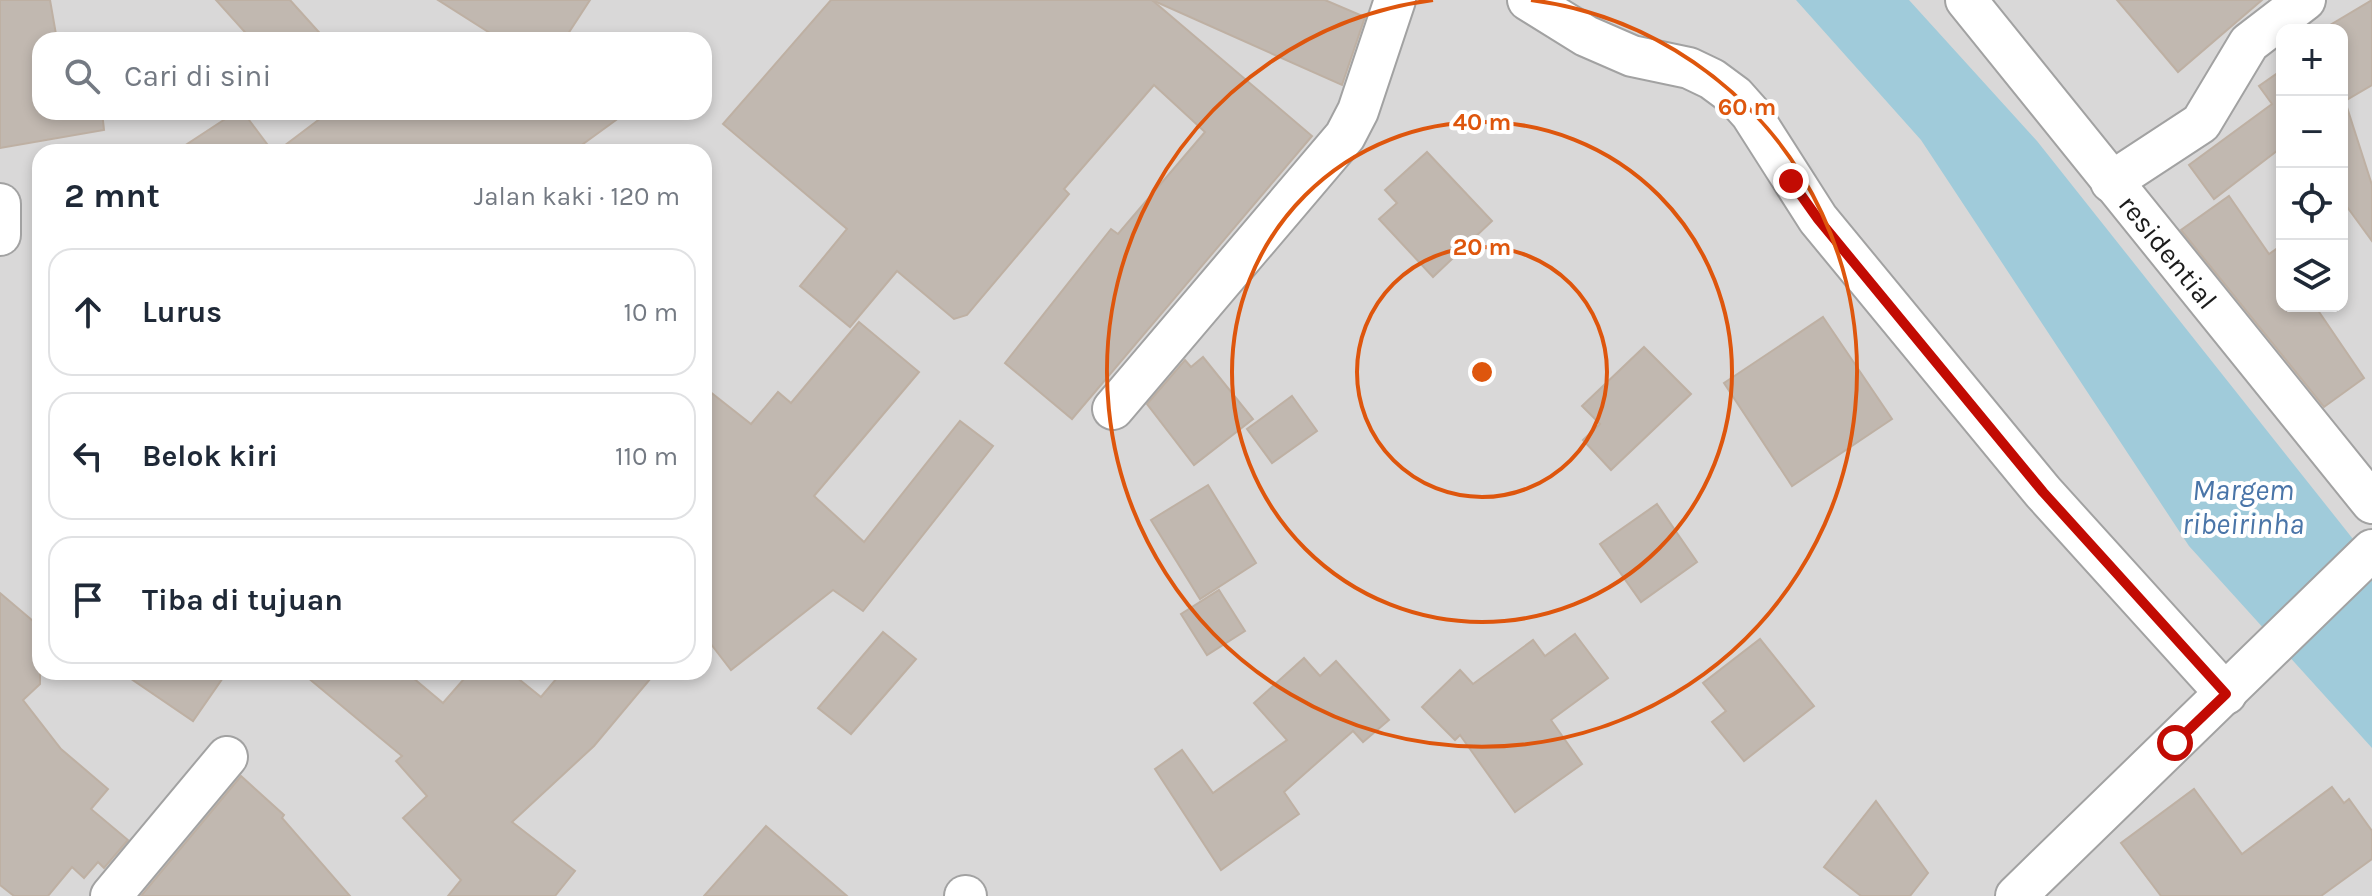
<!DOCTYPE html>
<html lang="id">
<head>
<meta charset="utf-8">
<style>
  :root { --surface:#fff; --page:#f6f6f7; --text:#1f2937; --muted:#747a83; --line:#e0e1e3 }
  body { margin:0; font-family:Karla,sans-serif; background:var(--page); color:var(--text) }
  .controls { position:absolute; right:24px; top:24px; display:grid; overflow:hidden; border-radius:16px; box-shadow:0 4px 12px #0003 }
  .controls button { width:72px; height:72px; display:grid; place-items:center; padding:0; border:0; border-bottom:2px solid var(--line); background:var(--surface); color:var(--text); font:40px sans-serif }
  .stop { position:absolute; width:24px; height:24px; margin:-18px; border:6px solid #c20b03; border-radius:50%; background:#fff }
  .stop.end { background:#c20b03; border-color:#fff; box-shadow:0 2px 8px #0008 }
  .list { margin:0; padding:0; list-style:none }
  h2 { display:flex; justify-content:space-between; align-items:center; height:104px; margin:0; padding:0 32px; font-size:34px }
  h2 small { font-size:26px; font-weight:400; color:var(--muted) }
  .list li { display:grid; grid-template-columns:52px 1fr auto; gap:24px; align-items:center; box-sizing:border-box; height:128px; margin:0 16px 16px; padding:0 16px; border:2px solid var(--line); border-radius:24px }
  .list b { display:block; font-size:30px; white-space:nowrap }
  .list em { font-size:26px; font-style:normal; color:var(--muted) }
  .icon { flex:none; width:44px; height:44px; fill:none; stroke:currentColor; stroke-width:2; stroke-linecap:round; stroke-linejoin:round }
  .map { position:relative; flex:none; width:2372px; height:896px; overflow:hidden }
  .search { position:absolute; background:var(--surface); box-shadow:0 4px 12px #0003; left:32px; top:32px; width:680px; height:88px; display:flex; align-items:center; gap:20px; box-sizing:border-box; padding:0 28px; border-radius:24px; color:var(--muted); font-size:30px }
  .panel { position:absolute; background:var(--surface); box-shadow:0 4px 12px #0003; left:32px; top:144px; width:680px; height:536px; border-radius:24px }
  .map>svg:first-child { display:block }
</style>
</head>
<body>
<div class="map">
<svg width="2372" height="896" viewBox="0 0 2372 896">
  <rect width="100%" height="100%" fill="#ece9e0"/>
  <path fill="#d9d8d8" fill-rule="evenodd" d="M 0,0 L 2372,0 L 2372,896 L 0,896 ZM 2282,30 L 2342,30 L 2342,306 L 2282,306 ZM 40,40 L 704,40 L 704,112 L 40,112 ZM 40,152 L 704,152 L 704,672 L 40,672 Z"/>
  <polygon fill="#a0cbda" points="1796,0 1909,0 2037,141 2372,563 2372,748 2189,546 1921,140"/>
  <g fill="#c1b8b0" stroke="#beb0a3" stroke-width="2">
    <polygon points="0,0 50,0 57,40 40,40 40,112 102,112 104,130 0,148"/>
    <polygon points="216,0 290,0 326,40 252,40"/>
    <polygon points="438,0 590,0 564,40 501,40"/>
    <polygon points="831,0 1152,0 1312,136 1072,419 1005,363 1111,229 1118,234 1205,132 1154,85 1064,189 1069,194 967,315 954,319 897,271 850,327 800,286 847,229 723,124"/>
    <polygon points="1152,0 1325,0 1365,17 1342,85"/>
    <polygon points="2117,0 2262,0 2178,72"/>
    <polygon points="2372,0 2372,85 2345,101 2372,185 2372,241 2342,200 2342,30 2333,30 2330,25"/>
    <polygon points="2282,70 2282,147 2214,199 2189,165 2272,104 2259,86"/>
    <polygon points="236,112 243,112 273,152 175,152"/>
    <polygon points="329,112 627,112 572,152 276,152"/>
    <polygon points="1427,152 1492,221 1433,277 1379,219 1397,203 1385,190"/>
    <polygon points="2229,196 2269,254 2282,245 2282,306 2315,306 2364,378 2324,407 2181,230"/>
    <polygon points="1823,317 1892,419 1792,486 1724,383"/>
    <polygon points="859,322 919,372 814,496 864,542 960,421 993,446 863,611 833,590 731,670 704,635 704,387 751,424 778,392 791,403"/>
    <polygon points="1644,347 1691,394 1611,470 1583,440 1600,424 1582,406"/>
    <polygon points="1203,357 1253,419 1194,465 1147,404 1185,360 1191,367"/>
    <polygon points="1292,396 1317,431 1272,463 1247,429"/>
    <polygon points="1208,485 1256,563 1200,599 1151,520"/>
    <polygon points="1657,504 1697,562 1641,602 1600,544"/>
    <polygon points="1219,590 1245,631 1207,655 1181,614"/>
    <polygon points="0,593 40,627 40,684 23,700 61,749 108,789 91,809 128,840 104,868 98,862 84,878 72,867 48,896 14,896 0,885"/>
    <polygon points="883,632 916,659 851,734 818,708"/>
    <polygon points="1575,634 1608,678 1551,720 1582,764 1515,812 1460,735 1455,740 1422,707 1460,670 1473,684 1533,640 1545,656"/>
    <polygon points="1760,639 1814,706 1744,761 1712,722 1726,711 1703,683"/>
    <polygon points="1304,658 1320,676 1336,661 1389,720 1363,742 1353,731 1284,792 1299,814 1221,870 1155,769 1182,750 1213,793 1287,740 1254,703"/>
    <polygon points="121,672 227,672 193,721"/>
    <polygon points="301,672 406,672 443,703 470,672 510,672 541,697 562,672 656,672 594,746 512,822 575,871 555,896 448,896 461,880 403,818 427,796 396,761 402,756"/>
    <polygon points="241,776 284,815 282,818 350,896 141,896"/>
    <polygon points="2332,787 2344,803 2349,799 2372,831 2372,859 2321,896 2161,896 2121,843 2194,789 2242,854"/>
    <polygon points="1876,801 1928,873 1910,896 1861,896 1824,867"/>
    <polygon points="766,826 847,896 704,896"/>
  </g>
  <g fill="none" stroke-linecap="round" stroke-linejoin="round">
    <defs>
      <g id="street">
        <polyline points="1528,0 1586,36 1632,56 1689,68 1712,79 1735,96 1751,114 1818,219 2043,492 2226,694"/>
        <polyline points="1966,0 2372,503"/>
        <polyline points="2111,182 2201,123 2249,43 2305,0"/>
        <polyline points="0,204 0,235"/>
        <polyline points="1113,409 1345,136 1358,111 1395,0"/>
        <polyline points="111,896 227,757"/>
        <polyline points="965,896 966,896"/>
        <polyline points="2016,896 2372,550"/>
      </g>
    </defs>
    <use href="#street" stroke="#a2a2a2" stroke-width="44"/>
    <use href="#street" stroke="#fff" stroke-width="40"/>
  </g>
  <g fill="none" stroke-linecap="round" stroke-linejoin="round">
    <polyline stroke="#c20b03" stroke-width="10" points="1791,181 1818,219 2043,492 2226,694 2175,743"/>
  </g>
  <g fill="none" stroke="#de560d" stroke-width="4">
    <circle cx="1482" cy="372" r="125"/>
    <circle cx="1482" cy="372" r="250"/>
    <path d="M1531 0A375 375 0 1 1 1433 0"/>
  </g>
  <g text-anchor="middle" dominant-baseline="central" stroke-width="8" stroke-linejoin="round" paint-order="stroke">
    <g font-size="28" fill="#1b1b1b" stroke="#fff">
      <text transform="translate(2168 252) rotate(51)">residential</text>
    </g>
    <g font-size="30" font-style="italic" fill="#4a75a8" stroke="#fff">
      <text x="2243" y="490">Margem<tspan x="2243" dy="34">ribeirinha</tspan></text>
    </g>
  </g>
  <circle cx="1482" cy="372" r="12" fill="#de560d" stroke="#fff" stroke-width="4"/>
  <g font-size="24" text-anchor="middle" font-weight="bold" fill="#de560d" stroke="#fff" stroke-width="8" stroke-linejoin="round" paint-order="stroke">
    <text x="1747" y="115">60 m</text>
    <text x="1482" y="130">40 m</text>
    <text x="1482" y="255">20 m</text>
  </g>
</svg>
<div class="controls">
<button>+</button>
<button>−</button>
<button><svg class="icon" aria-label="locate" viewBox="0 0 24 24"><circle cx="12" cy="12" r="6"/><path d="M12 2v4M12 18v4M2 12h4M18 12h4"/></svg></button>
<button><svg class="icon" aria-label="layers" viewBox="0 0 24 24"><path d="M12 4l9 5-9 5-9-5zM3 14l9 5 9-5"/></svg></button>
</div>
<div class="stop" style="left:2175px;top:743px"></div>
<div class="stop end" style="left:1791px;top:181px"></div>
<div class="search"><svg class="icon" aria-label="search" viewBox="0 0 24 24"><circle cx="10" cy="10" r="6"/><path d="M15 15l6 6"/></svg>Cari di sini</div>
<section class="panel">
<h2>2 mnt<small>Jalan kaki · 120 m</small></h2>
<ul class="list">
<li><svg class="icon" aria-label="ahead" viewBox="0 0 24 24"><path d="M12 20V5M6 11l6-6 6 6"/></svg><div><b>Lurus</b></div><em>10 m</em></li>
<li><svg class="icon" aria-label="left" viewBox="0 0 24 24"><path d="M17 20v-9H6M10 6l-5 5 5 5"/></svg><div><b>Belok kiri</b></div><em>110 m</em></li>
<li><svg class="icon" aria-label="arrive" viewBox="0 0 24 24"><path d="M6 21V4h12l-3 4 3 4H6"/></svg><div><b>Tiba di tujuan</b></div></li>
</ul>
</section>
</div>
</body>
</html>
